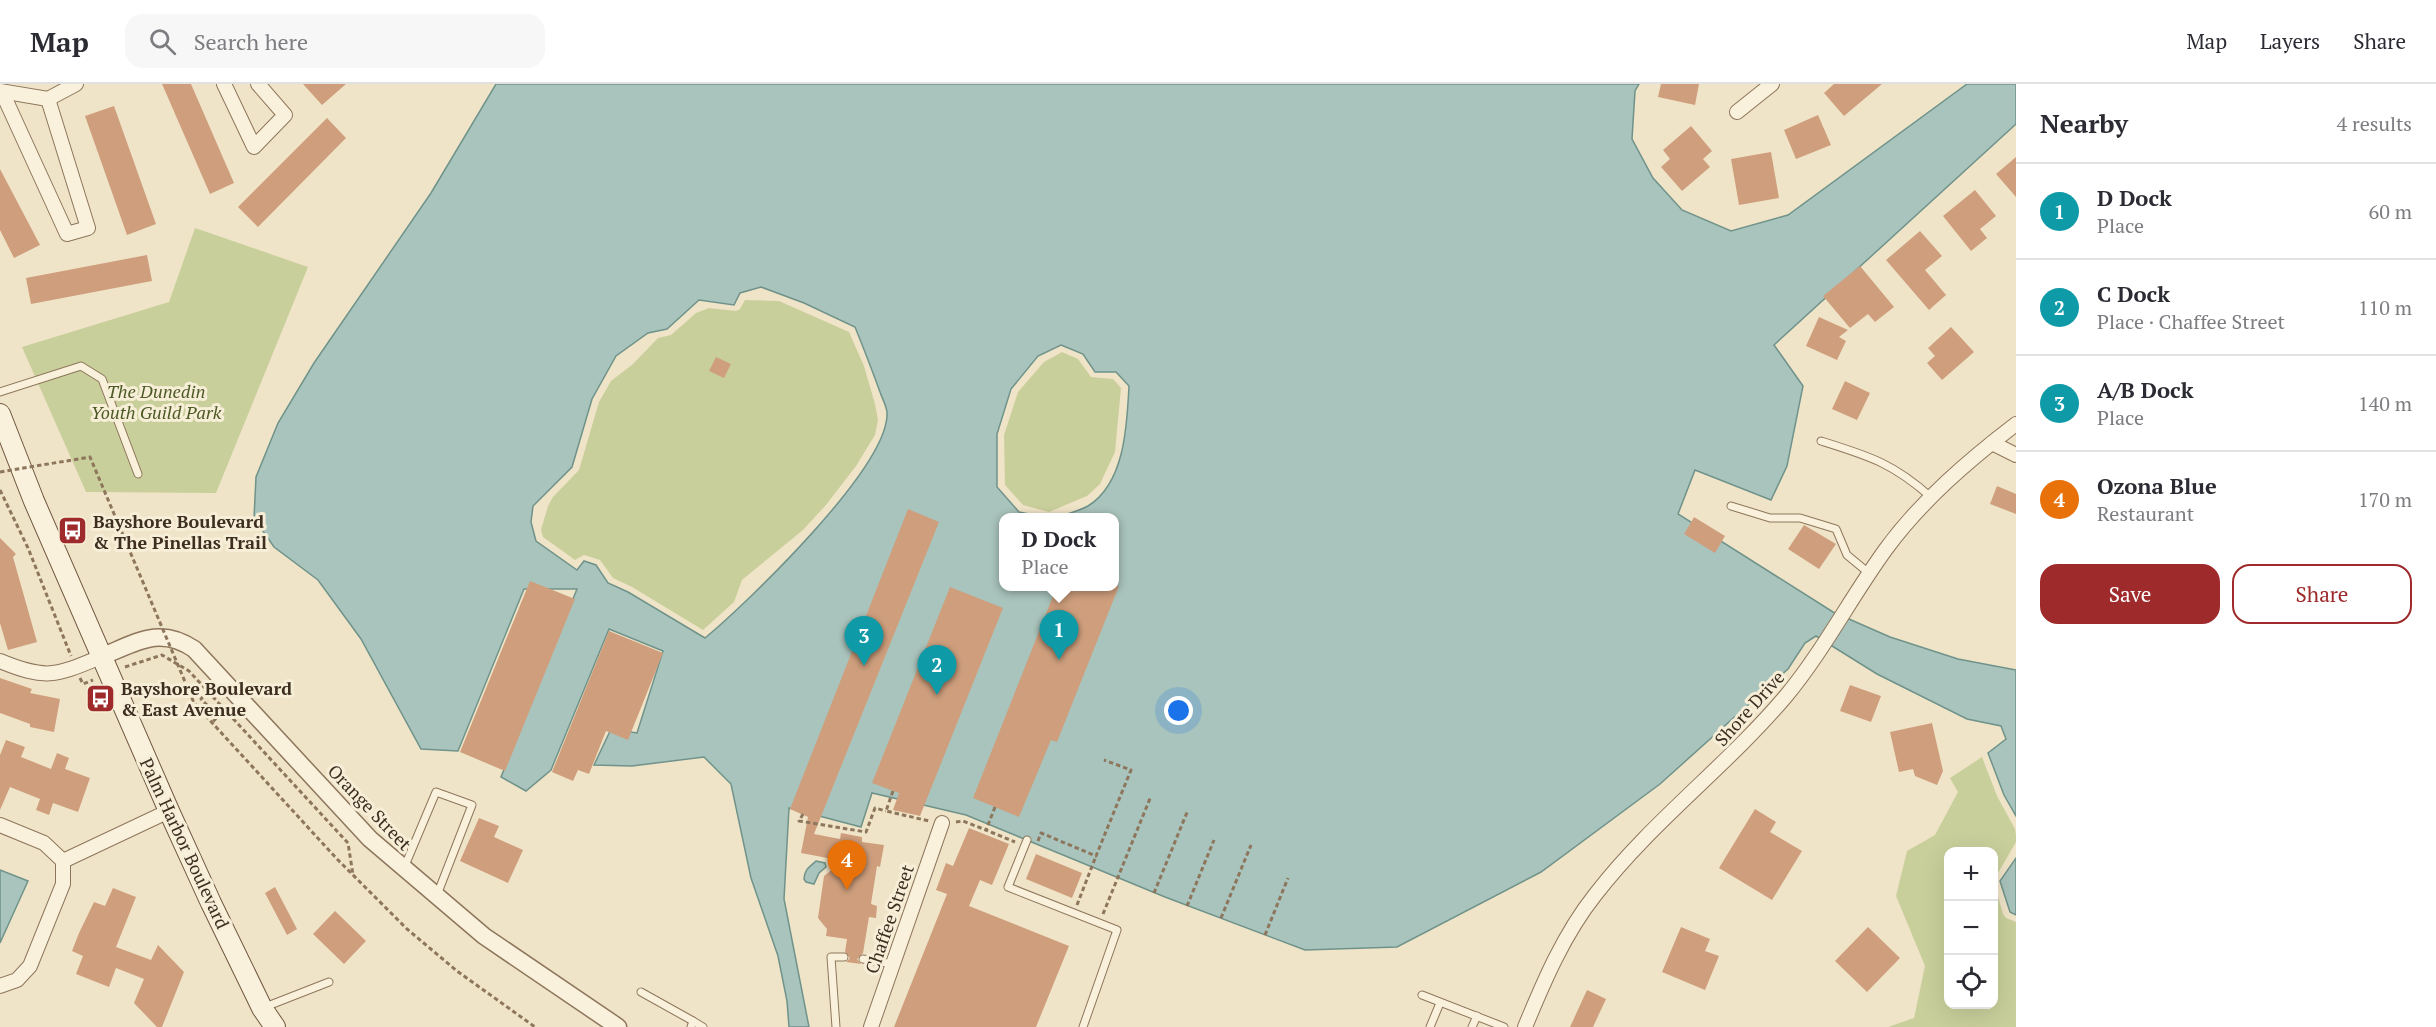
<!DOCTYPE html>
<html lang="en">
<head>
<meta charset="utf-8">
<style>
  :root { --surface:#fff; --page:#f7f7f7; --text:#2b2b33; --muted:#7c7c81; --line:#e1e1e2; --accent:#9e2a2b }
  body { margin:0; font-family:"PT Serif",serif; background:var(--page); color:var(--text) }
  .controls { position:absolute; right:18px; bottom:18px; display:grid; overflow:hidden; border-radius:12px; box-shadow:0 6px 24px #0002 }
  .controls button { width:54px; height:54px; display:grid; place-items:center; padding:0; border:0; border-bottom:2px solid var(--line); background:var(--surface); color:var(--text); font:30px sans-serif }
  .you { position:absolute; left:1179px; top:627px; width:21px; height:21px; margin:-15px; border:4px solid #fff; border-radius:50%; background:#1a73e8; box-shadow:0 0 0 9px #1a73e833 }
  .badge { display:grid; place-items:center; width:39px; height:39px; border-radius:50%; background:var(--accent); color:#fff; font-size:20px; font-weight:700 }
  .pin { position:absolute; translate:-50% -50px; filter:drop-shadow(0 2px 3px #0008) }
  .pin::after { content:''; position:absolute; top:32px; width:21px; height:18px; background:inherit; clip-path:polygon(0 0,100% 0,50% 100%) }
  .popup { position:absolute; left:999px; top:429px; width:120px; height:78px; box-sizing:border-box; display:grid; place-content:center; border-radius:12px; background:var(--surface); filter:drop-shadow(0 2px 4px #0005); font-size:20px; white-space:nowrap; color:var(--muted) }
  .popup b { font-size:22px; color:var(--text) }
  .popup::after { content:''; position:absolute; left:50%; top:100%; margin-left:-12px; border:12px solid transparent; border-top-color:var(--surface) }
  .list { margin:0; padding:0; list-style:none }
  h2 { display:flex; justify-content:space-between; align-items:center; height:78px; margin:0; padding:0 24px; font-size:26px }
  h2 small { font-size:20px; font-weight:400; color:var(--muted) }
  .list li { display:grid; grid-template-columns:39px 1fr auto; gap:18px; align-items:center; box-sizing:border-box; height:96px; padding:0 24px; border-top:2px solid var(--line) }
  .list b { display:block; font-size:22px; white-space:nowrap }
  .list p { margin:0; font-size:20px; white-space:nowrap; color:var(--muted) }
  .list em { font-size:20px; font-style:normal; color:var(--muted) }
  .actions { display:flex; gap:12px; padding:18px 24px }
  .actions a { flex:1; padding:14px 0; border:2px solid var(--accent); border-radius:18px; text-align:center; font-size:21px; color:var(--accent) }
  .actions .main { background:var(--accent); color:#fff }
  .icon { flex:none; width:33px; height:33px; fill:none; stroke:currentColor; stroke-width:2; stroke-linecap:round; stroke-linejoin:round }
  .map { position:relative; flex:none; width:2016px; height:943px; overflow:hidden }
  header { display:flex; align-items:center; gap:36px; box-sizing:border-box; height:84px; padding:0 30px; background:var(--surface); border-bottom:2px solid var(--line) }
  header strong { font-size:28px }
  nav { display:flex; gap:33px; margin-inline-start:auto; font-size:21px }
  .search { width:420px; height:54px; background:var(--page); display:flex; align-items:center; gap:15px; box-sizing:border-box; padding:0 21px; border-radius:18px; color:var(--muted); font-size:22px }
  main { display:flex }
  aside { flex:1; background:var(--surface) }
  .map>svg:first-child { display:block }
</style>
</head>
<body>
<header>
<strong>Map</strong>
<div class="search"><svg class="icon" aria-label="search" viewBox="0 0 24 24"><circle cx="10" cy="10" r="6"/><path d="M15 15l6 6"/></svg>Search here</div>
<nav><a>Map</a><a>Layers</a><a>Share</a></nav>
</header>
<main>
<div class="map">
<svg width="2016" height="943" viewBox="0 0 2016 943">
  <rect width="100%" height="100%" fill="#f0e4c8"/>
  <g fill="#c9cf9b">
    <polygon points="195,144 308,183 216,409 86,408 22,263 169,218"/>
    <polygon points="745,216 779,217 849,248 864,282 875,320 878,336 875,351 856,382 826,421 803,446 742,496 734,518 703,546 632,503 613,494 600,476 584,471 575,476 543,453 541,446 548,422 553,413 579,386 599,318 611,297 633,280 658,254 671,251 696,229 709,224 736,227 740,225"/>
    <polygon points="1062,268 1078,275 1091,293 1113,295 1121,304 1115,368 1100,400 1087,412 1049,428 1023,421 1005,401 1004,351 1018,308 1044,278"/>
    <polygon points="1982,673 1997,712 2015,745 2016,751 2016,758 1994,796 1994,768 1948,768 1948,920 1994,920 1994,799 2003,830 2006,834 2016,838 2016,943 1888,943 1914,934 1925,882 1896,812 1907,767 1935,751 1958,708 1950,694"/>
  </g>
  <g fill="#a9c4bc" stroke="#6f938a" stroke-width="1.5" fill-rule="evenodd">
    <path d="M 496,0 L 1639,0 L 1635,7 L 1632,55 L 1653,94 L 1682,126 L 1731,147 L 1788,131 L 1967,0 L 2016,0 L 2016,40 L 1774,261 L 1803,302 L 1787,382 L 1771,416 L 1695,386 L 1678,430 L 1833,528 L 1890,553 L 1958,575 L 2016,586 L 2016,732 L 2004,711 L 1988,669 L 2006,655 L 2001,642 L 1967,635 L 1877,590 L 1816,552 L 1805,559 L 1788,585 L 1660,700 L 1541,788 L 1397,863 L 1305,866 L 1165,813 L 966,731 L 872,709 L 861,743 L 789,724 L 784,815 L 809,943 L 789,943 L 787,917 L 778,872 L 751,794 L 731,700 L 704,673 L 632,682 L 594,681 L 611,645 L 637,649 L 663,567 L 609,545 L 551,686 L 526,707 L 501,693 L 577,505 L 524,505 L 458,667 L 421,665 L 361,555 L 318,496 L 274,463 L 254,434 L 256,393 L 278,339 L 314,279 L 431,109 ZM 761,203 L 804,219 L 855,243 C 864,265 872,286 880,308 C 882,314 887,323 887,329 C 889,383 747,519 705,554 L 628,508 L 608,499 L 596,481 L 584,477 L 577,486 L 536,457 L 531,438 L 533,422 L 572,383 L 592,315 L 616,272 L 648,249 L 667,245 L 699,216 L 734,221 L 740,209 ZM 1061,261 L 1083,270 L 1095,288 L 1116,288 L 1129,302 C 1127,341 1125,399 1088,422 C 1079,427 1067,430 1057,433 L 1114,434 L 1114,502 L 1004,502 L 1004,434 L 1044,433 L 1019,428 L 997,403 L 997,350 L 1011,305 L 1038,272 Z"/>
    <polygon points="2016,774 2016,831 2010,828 2000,797"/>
    <path d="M 816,777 L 825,779 L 826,783 L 819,789 L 814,800 L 806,798 L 804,795 C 805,784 810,783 816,777 Z"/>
    <polygon points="0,786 28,797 0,859"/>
  </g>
  <g fill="#cf9f7d">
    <polygon points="162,0 191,0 234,99 210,110"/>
    <polygon points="303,0 346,0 322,21"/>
    <polygon points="1661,0 1699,0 1695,21 1658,13"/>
    <polygon points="1834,0 1882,0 1844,32 1824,9"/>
    <polygon points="114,22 156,140 127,151 85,32"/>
    <polygon points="1818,31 1831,61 1796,75 1784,46"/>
    <polygon points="327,34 346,54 258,143 238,123"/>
    <polygon points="1691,42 1712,67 1703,75 1710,83 1682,107 1661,83 1670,75 1663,66"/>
    <polygon points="1771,68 1779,114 1739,121 1731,75"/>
    <polygon points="2016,73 2016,113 1996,90"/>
    <polygon points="0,85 40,161 14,174 0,146"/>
    <polygon points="1975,106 1996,132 1980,145 1987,154 1971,167 1943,132"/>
    <polygon points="1920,147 1942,172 1925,186 1946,211 1929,226 1886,176"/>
    <polygon points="147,171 152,197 31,220 26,194"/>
    <polygon points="1860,182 1894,223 1875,238 1868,230 1850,244 1823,212"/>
    <polygon points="1819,233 1848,246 1839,253 1846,257 1837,276 1806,262"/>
    <polygon points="1951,243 1974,268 1942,296 1927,279 1935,272 1928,264"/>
    <polygon points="716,273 731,280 724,294 709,287"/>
    <polygon points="1845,297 1870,309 1857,336 1832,325"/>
    <polygon points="1997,402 2016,410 2016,430 1990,420"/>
    <polygon points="908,425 939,438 814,750 840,755 841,749 862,753 862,758 884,761 880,783 877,782 871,820 877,822 876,834 869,833 863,869 857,875 861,880 846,878 850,874 845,868 847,855 826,852 827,845 818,834 824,792 843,777 801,769 808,733 790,725"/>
    <polygon points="1694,433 1725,452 1715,469 1684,450"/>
    <polygon points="1804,441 1836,460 1819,485 1788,465"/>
    <polygon points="0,454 16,470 13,473 37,558 8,566 0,539"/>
    <polygon points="530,497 575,515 505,687 460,668"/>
    <polygon points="1057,502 1119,502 1057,658 1051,656 1019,733 973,714"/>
    <polygon points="950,503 1003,524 920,732 893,726 899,709 872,699"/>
    <polygon points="609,547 663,569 628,656 606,647 589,690 578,686 573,697 552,688"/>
    <polygon points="0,594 32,605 30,609 60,615 54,648 30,643 30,640 0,629"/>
    <polygon points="1850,601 1881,612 1871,638 1840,627"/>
    <polygon points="1932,639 1943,687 1937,701 1915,692 1913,685 1899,688 1890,648"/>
    <polygon points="6,656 25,663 21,673 51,685 57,669 69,674 65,685 90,694 78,728 53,719 49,731 36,726 40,715 10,703 0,726 0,671"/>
    <polygon points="1755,725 1776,738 1770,748 1802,767 1772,816 1719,784"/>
    <polygon points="479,734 499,742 494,753 523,766 508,799 460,777"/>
    <polygon points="969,744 1009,760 992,801 980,796 969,822 1069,862 1036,943 894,943 947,810 936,806 946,779 953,782"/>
    <polygon points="1036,770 1082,789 1072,814 1026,795"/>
    <polygon points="275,803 297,845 287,851 265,809"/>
    <polygon points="113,804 136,813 116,863 151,876 158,861 184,888 162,943 157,943 134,919 144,895 116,884 109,903 76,890 83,872 72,867 79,849 94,818 105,822"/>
    <polygon points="335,827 366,857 344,880 313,850"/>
    <polygon points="1681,843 1710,855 1705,867 1719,872 1705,906 1662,888"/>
    <polygon points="1868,843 1900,874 1867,908 1835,877"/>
    <polygon points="1587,906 1606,915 1593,943 1570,943"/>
  </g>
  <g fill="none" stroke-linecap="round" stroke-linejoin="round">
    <defs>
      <g id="service">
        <polyline points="0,308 81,282 102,295 138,390"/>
        <path d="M 1821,357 C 1869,372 1893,379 1932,414"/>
        <polyline points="1731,422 1770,434 1800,434 1836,445 1847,471 1870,490"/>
        <polyline points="1027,756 1008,803 1117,846 1083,943"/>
        <polyline points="404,784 436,708 472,721 437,811"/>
        <polyline points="863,875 893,880"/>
        <polyline points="641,908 693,937"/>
        <polyline points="1422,911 1504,943"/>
        <polyline points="265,923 329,898"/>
        <polyline points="691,943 693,937 703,943"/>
        <polyline points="836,943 831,873 844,873"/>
        <polyline points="1430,943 1440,919"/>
        <polyline points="1472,943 1477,932"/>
      </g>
      <g id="minor">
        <polyline points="224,0 254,63 285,31 258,0"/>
        <polyline points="0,7 48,15 76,0"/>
        <polyline points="2,8 67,150 88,144 48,15"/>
        <polyline points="1737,28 1772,0"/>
        <polyline points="1992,359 2016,371"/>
        <path d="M 0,577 C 48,597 57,591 103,572"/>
        <polyline points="0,741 44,759 63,777 63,800 30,882 17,896 0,902"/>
        <polyline points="63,777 169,727"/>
        <polyline points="871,943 942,739"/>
        <path d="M 1525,943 C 1544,897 1564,850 1595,811 C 1651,738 1727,682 1786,612 C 1824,566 1851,513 1886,465 C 1921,417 1969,376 2016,340"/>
      </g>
      <path id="tertiary" d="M 103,572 C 137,558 160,542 194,565 L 370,755 L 484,852 L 618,943"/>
      <polyline id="secondary" points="0,330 34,417 169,727 211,819 262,924 275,943"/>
    </defs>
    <use href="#service" stroke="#8d765c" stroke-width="9"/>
    <use href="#minor" stroke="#8d765c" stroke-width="16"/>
    <use href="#tertiary" stroke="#8d765c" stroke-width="19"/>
    <use href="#secondary" stroke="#6f573f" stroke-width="22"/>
    <g stroke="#8d765c" stroke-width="3" stroke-dasharray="4.5 3" stroke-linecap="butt">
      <polyline points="0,406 28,464 71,572"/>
      <polyline points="125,583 162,571 189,587 348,759 353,791"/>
      <polyline points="80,594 83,600 93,596"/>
      <polyline points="208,607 201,615 218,632 212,639"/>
      <polyline points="893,707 886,727 929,737"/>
      <polyline points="995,723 986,746 1015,758"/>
      <polyline points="803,730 799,737 866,748 875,724 886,727"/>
      <polyline points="956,738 963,737 986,746"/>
      <polyline points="1038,757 1041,749 1096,772 1131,686 1104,676"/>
      <polyline points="337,775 407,845 457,887 535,943"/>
      <polyline points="1154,809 1188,726"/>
      <polyline points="1077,821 1096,772"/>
      <polyline points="1187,822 1214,756"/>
      <polyline points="1103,830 1151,712"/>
      <polyline points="1221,834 1251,761"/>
      <polyline points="1265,851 1288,794"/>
    </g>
    <use href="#service" stroke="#faf1dc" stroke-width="7"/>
    <use href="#minor" stroke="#faf1dc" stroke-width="14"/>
    <use href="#tertiary" stroke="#faf1dc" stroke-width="16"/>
    <use href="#secondary" stroke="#faf1dc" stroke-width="20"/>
    <polyline stroke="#8d765c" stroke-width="3" stroke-dasharray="4.5 3" stroke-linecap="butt" points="0,388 90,373 194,619 337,775"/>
  </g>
  <defs>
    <symbol id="bus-square" viewBox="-11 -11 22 22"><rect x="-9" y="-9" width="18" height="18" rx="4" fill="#9e2a2b" stroke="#f7eed8"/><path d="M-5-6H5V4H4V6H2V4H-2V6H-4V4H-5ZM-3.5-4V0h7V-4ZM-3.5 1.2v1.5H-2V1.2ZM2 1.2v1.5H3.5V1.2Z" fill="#fff"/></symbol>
  </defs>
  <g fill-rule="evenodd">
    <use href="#bus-square" x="56" y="430" width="33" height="33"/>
    <use href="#bus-square" x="84" y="598" width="33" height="33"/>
  </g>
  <g text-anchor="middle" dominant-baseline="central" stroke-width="6" stroke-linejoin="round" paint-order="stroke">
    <g font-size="18" font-style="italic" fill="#4d5a26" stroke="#f7eed8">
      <text x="156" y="307">The Dunedin<tspan x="156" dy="21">Youth Guild Park</tspan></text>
    </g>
    <g font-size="18" font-weight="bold" fill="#3d2e20" stroke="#f7eed8" text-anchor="start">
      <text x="93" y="437">Bayshore Boulevard<tspan x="93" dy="21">&amp; The Pinellas Trail</tspan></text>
      <text x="121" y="604">Bayshore Boulevard<tspan x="121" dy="21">&amp; East Avenue</tspan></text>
    </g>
    <g font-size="18" fill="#3d2e20" stroke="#f7eed8">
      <text transform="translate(1749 624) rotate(-48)">Shore Drive</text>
      <text transform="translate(370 723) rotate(46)">Orange Street</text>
      <text transform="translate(185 759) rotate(65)">Palm Harbor Boulevard</text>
      <text transform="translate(889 835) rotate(-71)">Chaffee Street</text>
    </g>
  </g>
</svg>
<div class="controls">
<button>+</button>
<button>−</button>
<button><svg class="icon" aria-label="locate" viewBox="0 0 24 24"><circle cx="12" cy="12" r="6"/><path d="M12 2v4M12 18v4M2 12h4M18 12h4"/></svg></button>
</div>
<div class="you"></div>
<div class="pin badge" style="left:1059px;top:576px;background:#0f9aa8">1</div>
<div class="popup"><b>D Dock</b>Place</div>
<div class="pin badge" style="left:937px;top:611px;background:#0f9aa8">2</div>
<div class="pin badge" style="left:864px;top:582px;background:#0f9aa8">3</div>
<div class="pin badge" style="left:847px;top:806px;background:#e8710a">4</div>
</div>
<aside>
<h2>Nearby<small>4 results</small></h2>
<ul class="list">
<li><span class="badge" style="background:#0f9aa8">1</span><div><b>D Dock</b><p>Place</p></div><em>60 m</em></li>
<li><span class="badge" style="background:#0f9aa8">2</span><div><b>C Dock</b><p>Place · Chaffee Street</p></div><em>110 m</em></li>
<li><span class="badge" style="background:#0f9aa8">3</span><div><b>A/B Dock</b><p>Place</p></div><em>140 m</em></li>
<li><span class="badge" style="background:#e8710a">4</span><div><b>Ozona Blue</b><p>Restaurant</p></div><em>170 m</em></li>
</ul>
<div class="actions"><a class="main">Save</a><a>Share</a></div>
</aside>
</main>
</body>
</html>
